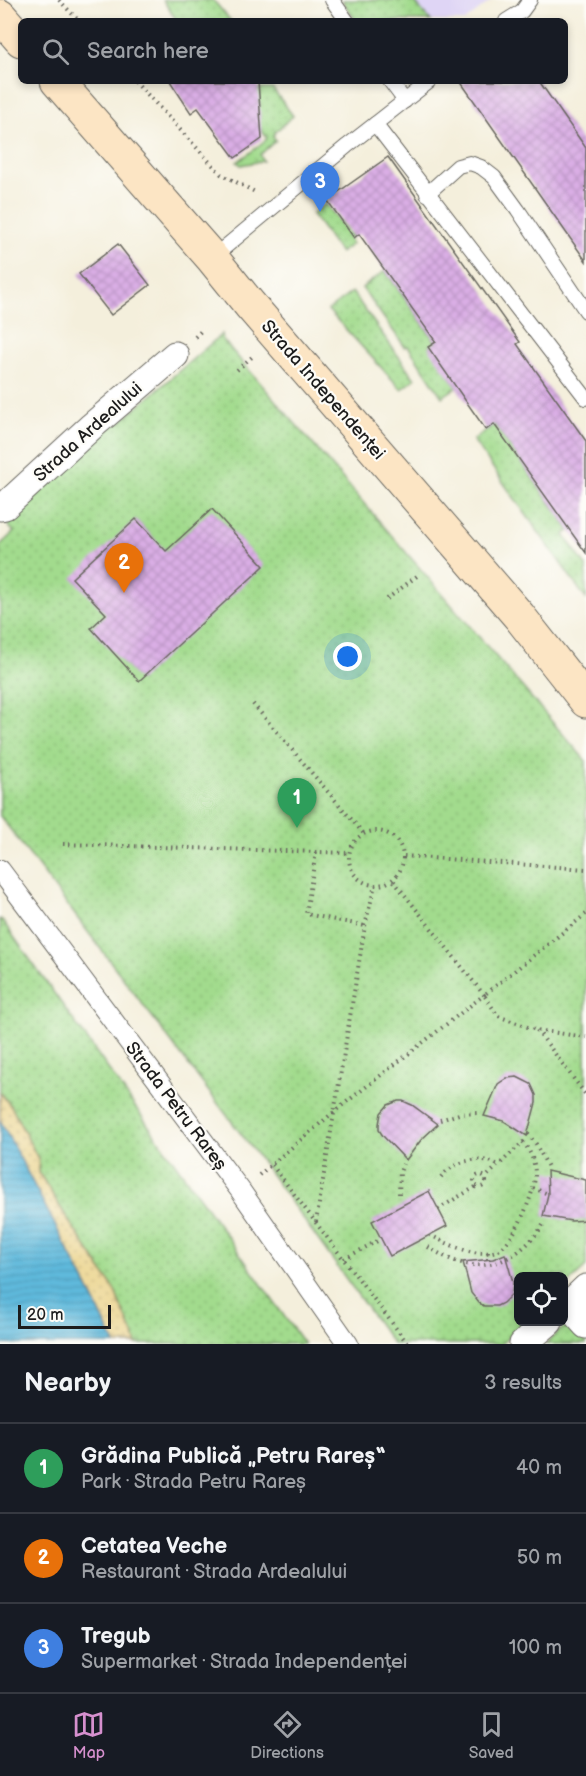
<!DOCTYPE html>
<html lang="en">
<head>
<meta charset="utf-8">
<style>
  :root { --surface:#171b24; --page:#242831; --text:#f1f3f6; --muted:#9ea1a6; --line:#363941; --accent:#d690ce }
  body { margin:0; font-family:"Balsamiq Sans",sans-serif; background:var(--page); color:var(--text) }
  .controls { position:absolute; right:18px; bottom:18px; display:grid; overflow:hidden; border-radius:9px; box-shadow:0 3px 9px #0003 }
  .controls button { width:54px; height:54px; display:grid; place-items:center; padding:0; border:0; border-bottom:2px solid var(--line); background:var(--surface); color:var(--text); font:30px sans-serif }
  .scale { position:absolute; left:18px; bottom:15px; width:93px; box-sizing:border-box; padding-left:6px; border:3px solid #1c1c1c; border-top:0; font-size:16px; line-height:21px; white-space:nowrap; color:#1c1c1c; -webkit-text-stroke:4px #fdfcf7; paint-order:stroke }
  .you { position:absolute; left:348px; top:657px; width:21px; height:21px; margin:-15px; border:4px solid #fff; border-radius:50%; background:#1a73e8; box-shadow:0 0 0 9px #1a73e833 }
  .badge { display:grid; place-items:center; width:39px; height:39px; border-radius:50%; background:var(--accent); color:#fff; font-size:20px; font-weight:700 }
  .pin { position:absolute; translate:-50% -50px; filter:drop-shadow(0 2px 3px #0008) }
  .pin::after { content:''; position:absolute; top:32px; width:21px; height:18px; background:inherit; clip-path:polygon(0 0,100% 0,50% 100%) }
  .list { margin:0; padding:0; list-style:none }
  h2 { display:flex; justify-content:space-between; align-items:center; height:78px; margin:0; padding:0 24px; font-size:26px }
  h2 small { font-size:20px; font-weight:400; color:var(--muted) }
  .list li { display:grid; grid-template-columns:39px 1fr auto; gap:18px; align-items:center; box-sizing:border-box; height:90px; padding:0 24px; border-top:2px solid var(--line) }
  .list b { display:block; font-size:22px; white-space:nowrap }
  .list p { margin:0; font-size:20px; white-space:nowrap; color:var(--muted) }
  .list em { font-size:20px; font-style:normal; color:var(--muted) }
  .icon { flex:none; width:33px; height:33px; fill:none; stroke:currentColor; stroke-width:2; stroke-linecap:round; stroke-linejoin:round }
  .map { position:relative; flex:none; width:586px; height:1344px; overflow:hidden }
  .search { position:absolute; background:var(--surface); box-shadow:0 3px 9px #0003; left:18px; right:18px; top:18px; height:66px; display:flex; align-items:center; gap:15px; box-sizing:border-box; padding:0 21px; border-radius:9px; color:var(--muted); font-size:22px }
  .sheet { height:348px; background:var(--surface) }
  nav { display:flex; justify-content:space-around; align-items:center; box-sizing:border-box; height:84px; border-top:2px solid var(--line); background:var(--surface); font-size:16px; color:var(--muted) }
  nav a { display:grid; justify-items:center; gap:3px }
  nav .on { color:var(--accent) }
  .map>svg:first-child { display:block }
</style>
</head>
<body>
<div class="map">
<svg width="586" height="1344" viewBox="0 0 586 1344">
  <defs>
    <pattern id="grass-dots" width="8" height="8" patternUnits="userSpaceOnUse" patternTransform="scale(1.5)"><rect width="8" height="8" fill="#a2db8d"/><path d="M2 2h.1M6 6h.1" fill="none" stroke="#8bbb79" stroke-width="1.8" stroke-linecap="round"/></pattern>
    <pattern id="sand-dots" width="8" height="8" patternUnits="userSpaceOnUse" patternTransform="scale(1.5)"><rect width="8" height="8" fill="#eeda9e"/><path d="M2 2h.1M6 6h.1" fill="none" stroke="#ccba88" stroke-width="1.8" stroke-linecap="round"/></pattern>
    <pattern id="water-rules" width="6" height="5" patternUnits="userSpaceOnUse" patternTransform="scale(1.5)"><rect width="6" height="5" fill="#5eb9dc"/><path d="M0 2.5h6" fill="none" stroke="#519ebc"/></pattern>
    <pattern id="building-cross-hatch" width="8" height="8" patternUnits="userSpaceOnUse" patternTransform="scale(1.5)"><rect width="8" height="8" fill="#daaee5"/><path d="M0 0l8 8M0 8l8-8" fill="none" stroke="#ba95c4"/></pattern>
  </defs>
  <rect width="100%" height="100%" fill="#fdfcf7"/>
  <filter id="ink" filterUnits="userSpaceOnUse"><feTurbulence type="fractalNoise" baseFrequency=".0167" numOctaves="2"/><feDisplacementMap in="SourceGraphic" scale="12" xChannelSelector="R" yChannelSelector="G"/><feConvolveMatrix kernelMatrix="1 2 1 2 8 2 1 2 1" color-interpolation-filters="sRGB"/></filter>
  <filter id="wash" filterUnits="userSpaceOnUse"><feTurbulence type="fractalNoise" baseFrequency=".008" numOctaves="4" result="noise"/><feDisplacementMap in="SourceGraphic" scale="24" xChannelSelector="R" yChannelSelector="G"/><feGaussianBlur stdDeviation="1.35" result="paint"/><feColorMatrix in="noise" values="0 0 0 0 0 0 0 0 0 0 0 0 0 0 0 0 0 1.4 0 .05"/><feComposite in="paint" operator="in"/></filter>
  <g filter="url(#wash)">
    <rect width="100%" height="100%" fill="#f4efdc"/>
    <polygon fill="#dfd5f5" points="413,0 492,0 465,21 431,21"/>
    <g fill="url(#grass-dots)" stroke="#5f7c54" stroke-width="1.5">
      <polygon points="163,0 213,0 231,21 177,21"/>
      <polygon points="342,0 413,0 431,21 356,21"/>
      <polygon points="229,84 258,89 273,89 293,116 275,132 273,137 276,140 260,155 263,161 241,165 237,162 263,143 267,138"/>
      <polygon points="326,204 351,237 349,239 352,244 340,253 312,214"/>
      <polygon points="385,271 436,342 429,347 457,387 442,397 408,346 405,347 362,288"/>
      <polygon points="352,292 415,379 401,389 328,310"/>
      <polygon points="222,334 223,340 236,355 586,761 586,1267 564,1287 564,1276 518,1276 518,1322 526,1322 501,1344 393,1344 263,1163 0,816 0,545 14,532 5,522 32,498 85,447 115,424 120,422"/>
      <polygon points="494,424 570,531 564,535 586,566 586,599 473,440"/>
      <polygon points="0,919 2,920 304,1344 137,1344 113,1287 70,1223 39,1173 38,1159 12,1108 0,1092"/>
      <polygon points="574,1318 586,1331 586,1344 545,1344"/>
    </g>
    <polygon fill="url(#sand-dots)" stroke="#857b5d" stroke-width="1.5" points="0,1092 12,1108 38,1159 39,1173 70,1223 113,1287 137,1344 115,1344 88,1288 0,1120"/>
    <polygon fill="url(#water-rules)" stroke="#3d6a7c" stroke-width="1.5" points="0,1120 88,1288 115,1344 0,1344"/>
    <g id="blocks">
      <g fill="url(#building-cross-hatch)">
        <polygon points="170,81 258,81 262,139 235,158 198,108 191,113"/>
        <polygon points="460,81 539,81 586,148 586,261"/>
        <polygon points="388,157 520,342 517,344 586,441 586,553 494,424 486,430 428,347 436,342 359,234 354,238 327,200"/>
        <polygon points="118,244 150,285 111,315 79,274"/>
        <polygon points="212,509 264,566 139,681 91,628 106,614 72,578 136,519 166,551"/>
        <polygon points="517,1077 531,1084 536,1095 536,1103 527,1136 504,1121 484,1116 498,1084 507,1078"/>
        <polygon points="398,1101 403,1101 412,1105 438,1124 421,1140 406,1160 383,1136 379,1130 379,1124 381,1113 388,1105"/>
        <polygon points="547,1171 586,1180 586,1220 571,1221 543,1216 548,1194"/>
        <polygon points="429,1191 447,1226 390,1256 372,1221"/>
        <polygon points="505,1254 513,1282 512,1294 503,1303 497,1306 484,1306 479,1303 471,1293 463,1262 493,1259"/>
      </g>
    </g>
  </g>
  <g filter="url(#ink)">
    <use href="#blocks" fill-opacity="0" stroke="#68665f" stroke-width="1.5"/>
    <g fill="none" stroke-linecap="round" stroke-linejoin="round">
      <defs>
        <g id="service">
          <polyline points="332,0 347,21"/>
          <polyline points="506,21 522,11 530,0"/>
          <polyline points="390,81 405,101"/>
          <polyline points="375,124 586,398"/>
          <polyline points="427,194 458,166 470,163 481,167 494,177 518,210 586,311"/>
          <polyline points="212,258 347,146 430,81"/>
        </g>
        <polyline id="pedestrian" points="0,870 240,1190 348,1344"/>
        <g id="minor">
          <polyline points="0,507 5,506 92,426 175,355"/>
          <polyline points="568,1305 586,1325"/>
          <polyline points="564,1309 586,1288"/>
          <polyline points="523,1344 549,1322"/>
        </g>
        <g id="secondary">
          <polyline points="0,16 21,40"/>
          <polyline points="57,81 212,258 250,305 519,616 586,701"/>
        </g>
      </defs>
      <use href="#service" stroke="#68665f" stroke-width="16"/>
      <use href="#pedestrian" stroke="#68665f" stroke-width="22"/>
      <use href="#minor" stroke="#68665f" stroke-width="29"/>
      <use href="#secondary" stroke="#68665f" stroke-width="35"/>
      <g stroke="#68665f" stroke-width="4" stroke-dasharray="1.5 4.5" stroke-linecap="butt">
        <polyline points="59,0 79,21"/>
        <polyline points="135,81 221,174 255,192"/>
        <polyline points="195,337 203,329"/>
        <polyline points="237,370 253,356"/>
        <polyline points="387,599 417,576"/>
        <polyline points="253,704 364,834"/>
        <circle cx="376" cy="858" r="27"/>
        <polyline points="63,844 349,853"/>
        <polyline points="316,852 306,914 365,926"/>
        <polyline points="404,856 586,869"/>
        <polyline points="586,914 484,995 498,1016 536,1030 586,1037"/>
        <polyline points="537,1030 586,1095"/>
        <polyline points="440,1120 459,1114 478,1113"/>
        <polyline points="528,1134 536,1144 549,1169"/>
        <polyline points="272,1165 408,1344"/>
        <polyline points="259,1175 335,1111 484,995 393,880"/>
        <circle cx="480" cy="1181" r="6"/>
        <path d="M 441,1177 C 455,1161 479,1154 498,1165"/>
        <polyline points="533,1188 548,1194"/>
        <polyline points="399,1194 400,1172 403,1164"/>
        <polyline points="438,1209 477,1186"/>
        <polyline points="316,1222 365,926 375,885"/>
        <path d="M 430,1235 C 448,1244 475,1258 496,1251 C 513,1246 535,1193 535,1175 C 535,1162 531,1152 523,1142 L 485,1178"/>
        <path d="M 428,1247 C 438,1253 448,1259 458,1262 C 493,1273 524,1254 543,1225"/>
        <polyline points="488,1252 488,1259"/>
        <polyline points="344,1259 381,1239"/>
      </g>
      <use href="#service" stroke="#fff" stroke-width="14"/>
      <use href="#pedestrian" stroke="#fff" stroke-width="20"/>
      <use href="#minor" stroke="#fff" stroke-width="27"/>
      <use href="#secondary" stroke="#fce5c4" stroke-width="33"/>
    </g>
  </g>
  <g text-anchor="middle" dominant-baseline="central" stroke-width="4.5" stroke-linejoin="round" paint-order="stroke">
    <g font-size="18" fill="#1c1c1c" stroke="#fdfcf7">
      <text transform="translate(323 390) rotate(49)">Strada Independenței</text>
      <text transform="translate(88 432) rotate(-42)">Strada Ardealului</text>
      <text transform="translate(176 1106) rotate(53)">Strada Petru Rareș</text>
    </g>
  </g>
</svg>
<div class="controls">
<button><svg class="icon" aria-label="locate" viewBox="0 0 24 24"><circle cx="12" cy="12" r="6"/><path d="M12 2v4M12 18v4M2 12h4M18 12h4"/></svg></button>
</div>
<div class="scale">20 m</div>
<div class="you"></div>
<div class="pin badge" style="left:297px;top:828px;background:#2e9e5b">1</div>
<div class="pin badge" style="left:124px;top:593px;background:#e8710a">2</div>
<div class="pin badge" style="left:320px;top:212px;background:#3f7fe0">3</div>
<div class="search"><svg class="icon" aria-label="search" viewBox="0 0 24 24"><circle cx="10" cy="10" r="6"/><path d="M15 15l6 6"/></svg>Search here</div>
</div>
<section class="sheet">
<h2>Nearby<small>3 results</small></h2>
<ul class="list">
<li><span class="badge" style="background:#2e9e5b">1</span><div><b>Grădina Publică „Petru Rareș“</b><p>Park · Strada Petru Rareș</p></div><em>40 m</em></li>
<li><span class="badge" style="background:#e8710a">2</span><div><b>Cetatea Veche</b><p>Restaurant · Strada Ardealului</p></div><em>50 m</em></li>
<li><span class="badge" style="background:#3f7fe0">3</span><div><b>Tregub</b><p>Supermarket · Strada Independenței</p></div><em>100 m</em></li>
</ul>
</section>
<nav>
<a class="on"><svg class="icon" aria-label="map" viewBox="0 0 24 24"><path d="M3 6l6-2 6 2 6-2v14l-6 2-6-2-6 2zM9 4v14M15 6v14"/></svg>Map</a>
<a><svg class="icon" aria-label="directions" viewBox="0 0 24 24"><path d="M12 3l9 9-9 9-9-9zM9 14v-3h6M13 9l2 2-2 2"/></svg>Directions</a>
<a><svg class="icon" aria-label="saved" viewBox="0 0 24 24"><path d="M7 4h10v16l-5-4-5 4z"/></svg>Saved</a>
</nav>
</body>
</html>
